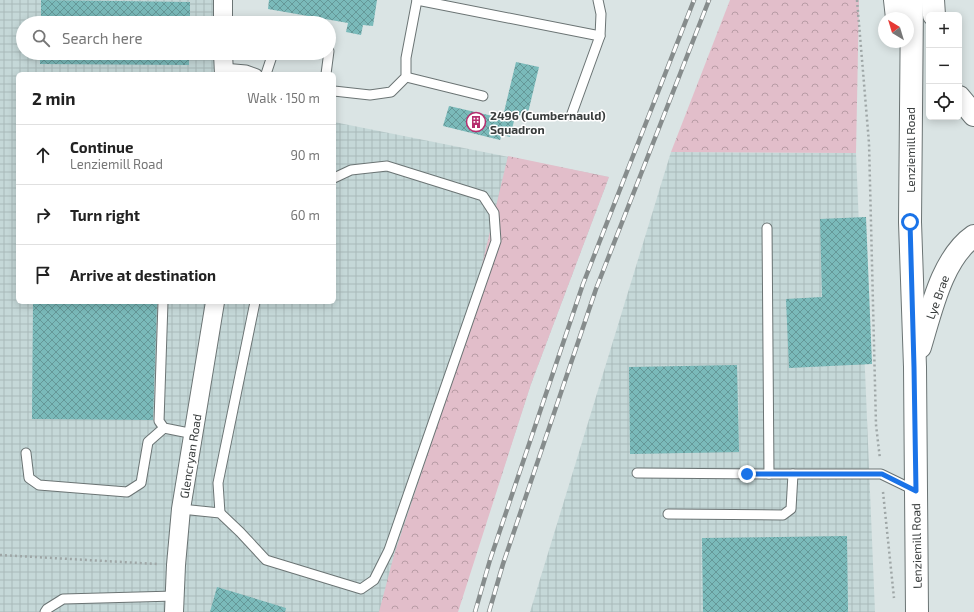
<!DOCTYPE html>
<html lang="en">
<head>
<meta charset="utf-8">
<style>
  :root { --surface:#fff; --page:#f2f2f2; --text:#222; --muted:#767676; --line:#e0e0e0 }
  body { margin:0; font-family:"Exo 2",sans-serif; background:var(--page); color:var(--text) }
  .controls { position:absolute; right:12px; top:12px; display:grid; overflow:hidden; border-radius:6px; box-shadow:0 2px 10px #0003 }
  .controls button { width:36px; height:36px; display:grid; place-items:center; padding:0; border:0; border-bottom:1px solid var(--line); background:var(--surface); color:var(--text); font:20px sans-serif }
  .compass { position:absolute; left:878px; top:12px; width:36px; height:36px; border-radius:50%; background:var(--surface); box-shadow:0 2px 10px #0003; rotate:322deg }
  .stop { position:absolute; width:12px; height:12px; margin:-9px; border:3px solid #1a73e8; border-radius:50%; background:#fff }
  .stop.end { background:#1a73e8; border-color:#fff; box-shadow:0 1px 4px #0008 }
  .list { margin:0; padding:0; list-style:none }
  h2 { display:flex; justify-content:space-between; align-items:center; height:52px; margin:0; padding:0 16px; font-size:17px }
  h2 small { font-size:13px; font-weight:400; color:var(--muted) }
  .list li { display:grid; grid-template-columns:26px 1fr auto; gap:12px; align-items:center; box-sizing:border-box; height:60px; padding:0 16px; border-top:1px solid var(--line) }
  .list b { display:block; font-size:15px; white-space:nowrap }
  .list p { margin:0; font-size:13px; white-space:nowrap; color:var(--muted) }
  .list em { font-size:13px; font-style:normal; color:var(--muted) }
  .icon { flex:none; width:22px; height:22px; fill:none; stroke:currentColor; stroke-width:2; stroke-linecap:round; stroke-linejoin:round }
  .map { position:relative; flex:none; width:974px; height:612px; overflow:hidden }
  .search { position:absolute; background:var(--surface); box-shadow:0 2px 10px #0003; left:16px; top:16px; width:320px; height:44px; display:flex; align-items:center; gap:10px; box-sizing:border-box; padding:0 14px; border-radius:22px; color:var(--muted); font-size:15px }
  .panel { position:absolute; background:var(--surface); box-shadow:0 2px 10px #0003; left:16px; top:72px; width:320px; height:232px; border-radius:6px }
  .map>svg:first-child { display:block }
</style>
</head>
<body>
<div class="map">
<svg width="974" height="612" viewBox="0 0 974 612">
  <defs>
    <pattern id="industrial-grid" width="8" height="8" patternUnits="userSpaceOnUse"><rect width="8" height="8" fill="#c5d8d8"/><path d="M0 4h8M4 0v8" fill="none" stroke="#aababa"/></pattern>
    <pattern id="forest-crowns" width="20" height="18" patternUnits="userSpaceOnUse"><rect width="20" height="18" fill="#e2beca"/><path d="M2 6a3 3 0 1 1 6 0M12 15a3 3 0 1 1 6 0" fill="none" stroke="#b89ca5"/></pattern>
    <pattern id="building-cross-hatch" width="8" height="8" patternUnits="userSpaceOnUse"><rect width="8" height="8" fill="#7ababa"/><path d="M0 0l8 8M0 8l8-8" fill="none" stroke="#659898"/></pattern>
  </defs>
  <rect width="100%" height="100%" fill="#dae4e4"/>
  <g fill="url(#industrial-grid)">
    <polygon points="0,0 232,0 232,23 23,23 23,53 231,53 231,74 18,74 18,302 334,302 334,122 609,177 531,384 457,612 0,612"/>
    <polygon points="671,152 856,153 875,612 530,612"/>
  </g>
  <g fill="url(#forest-crowns)">
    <polygon points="730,0 859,0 856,153 671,152"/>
    <polygon points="508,156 609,177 531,384 458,612 379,612 394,555 459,361"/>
  </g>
  <g fill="url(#building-cross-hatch)">
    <polygon points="41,0 190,2 190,23 41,23"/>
    <polygon points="269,0 377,0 373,26 363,25 361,35 346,32 348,23 268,9"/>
    <polygon points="40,53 189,53 189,65 40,64"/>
    <polygon points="516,62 539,67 527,117 504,112"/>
    <polygon points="449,106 514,121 510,137 502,135 500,140 443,126"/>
    <polygon points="866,217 872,364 789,368 786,299 822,297 820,219"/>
    <polygon points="33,302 157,302 153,420 32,419"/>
    <polygon points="737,365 739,452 630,454 629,367"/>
    <polygon points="847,536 848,612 703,612 702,538"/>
    <polygon points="217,587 286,608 285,612 210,612"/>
  </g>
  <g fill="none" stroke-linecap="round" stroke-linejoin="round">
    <defs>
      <g id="lane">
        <polyline points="417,0 600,36"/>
        <polyline points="223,68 246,70 257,74"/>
        <polyline points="266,74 273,53"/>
        <polyline points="326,74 329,51"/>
        <polyline points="406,77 483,96"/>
        <polyline points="334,91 370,95 391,92 406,77 406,58 417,0"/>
        <polyline points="571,116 600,36 601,14 598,0"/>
        <polyline points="767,228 769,474 881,474 916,491"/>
        <polyline points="163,302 159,421 164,428 194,434"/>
        <polyline points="26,453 29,478 39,485 127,492 141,483 148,442 164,428"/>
        <polyline points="637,473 769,474"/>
        <polyline points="181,509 220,513 240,532 266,560 361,589 374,580 389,550 496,241 494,213 483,196 387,166 351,170 334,178"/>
        <polyline points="220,513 218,483 255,302"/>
        <polyline points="668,514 783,515 791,509 793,474"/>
        <polyline points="45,612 47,609 63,599 175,596"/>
      </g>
      <g id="street">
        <polyline points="223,0 223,23"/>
        <polyline points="223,53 224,74"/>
        <polyline points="174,612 176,565 181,509 215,302"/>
      </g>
      <g id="secondary">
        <polyline points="895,0 897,18"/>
        <polyline points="912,0 910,222 915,367 917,612"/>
        <polyline points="933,0 934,15"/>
        <polyline points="959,97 974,115"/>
        <path d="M 920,347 C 931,311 942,258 974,236"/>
      </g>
    </defs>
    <use href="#lane" stroke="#6b7474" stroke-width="11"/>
    <use href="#street" stroke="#6b7474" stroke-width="20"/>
    <use href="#secondary" stroke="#6b7474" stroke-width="24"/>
    <g stroke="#9ea6a6" stroke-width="2.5" stroke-dasharray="2 3" stroke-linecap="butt">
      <polyline points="857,0 869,143 876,425 880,459"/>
      <polyline points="883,492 894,598"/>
      <polyline points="0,555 157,564"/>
    </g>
    <use href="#lane" stroke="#fff" stroke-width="9"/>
    <use href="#street" stroke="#fff" stroke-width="18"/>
    <use href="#secondary" stroke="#fff" stroke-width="22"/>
    <defs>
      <g id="rail">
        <polyline points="475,612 490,560 583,284 694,0"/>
        <polyline points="489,612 503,564 596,289 709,0"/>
      </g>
    </defs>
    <use href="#rail" stroke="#868c8c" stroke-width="4.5"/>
    <use href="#rail" stroke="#fff" stroke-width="3" stroke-dasharray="9" stroke-linecap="butt"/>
  </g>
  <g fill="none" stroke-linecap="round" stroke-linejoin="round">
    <polyline stroke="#1a73e8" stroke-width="5" points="747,474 882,474 916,491 914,367 910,222"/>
  </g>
  <defs>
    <symbol id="building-ring" viewBox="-11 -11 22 22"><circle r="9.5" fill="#fff" stroke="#b62e6f" stroke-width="1.5"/><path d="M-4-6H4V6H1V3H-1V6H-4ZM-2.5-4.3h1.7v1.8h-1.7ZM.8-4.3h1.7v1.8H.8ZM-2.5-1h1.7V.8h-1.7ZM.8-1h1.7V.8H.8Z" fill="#b62e6f"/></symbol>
  </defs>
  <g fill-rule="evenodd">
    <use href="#building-ring" x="465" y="111" width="22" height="22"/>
  </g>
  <g text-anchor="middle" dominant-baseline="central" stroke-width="3" stroke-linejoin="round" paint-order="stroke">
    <g font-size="12" font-weight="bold" fill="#393d3d" stroke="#fff" text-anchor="start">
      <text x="490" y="115">2496 (Cumbernauld)<tspan x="490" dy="14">Squadron</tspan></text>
    </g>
    <g font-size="12" fill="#393d3d" stroke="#fff">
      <text transform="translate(910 150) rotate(-90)">Lenziemill Road</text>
      <text transform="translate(937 297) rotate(-70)">Lye Brae</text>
      <text transform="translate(190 456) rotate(-81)">Glencryan Road</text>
      <text transform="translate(916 546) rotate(-91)">Lenziemill Road</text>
    </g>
  </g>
</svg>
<div class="controls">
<button>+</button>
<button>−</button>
<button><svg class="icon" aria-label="locate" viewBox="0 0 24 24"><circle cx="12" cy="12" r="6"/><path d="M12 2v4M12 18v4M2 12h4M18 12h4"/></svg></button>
</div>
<svg class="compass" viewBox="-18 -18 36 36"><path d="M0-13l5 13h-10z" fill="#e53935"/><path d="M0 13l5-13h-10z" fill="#767676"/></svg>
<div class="stop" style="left:910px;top:222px"></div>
<div class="stop end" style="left:747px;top:474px"></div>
<div class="search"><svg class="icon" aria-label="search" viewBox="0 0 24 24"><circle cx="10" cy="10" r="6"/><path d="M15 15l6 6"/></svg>Search here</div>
<section class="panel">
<h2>2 min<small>Walk · 150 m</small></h2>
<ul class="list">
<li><svg class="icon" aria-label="ahead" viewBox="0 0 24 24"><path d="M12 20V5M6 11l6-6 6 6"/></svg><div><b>Continue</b><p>Lenziemill Road</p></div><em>90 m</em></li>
<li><svg class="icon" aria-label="right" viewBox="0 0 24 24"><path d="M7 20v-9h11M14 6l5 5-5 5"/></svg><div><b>Turn right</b></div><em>60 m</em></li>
<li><svg class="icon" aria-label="arrive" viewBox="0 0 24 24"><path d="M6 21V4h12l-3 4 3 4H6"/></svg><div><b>Arrive at destination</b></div></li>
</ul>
</section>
</div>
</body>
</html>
